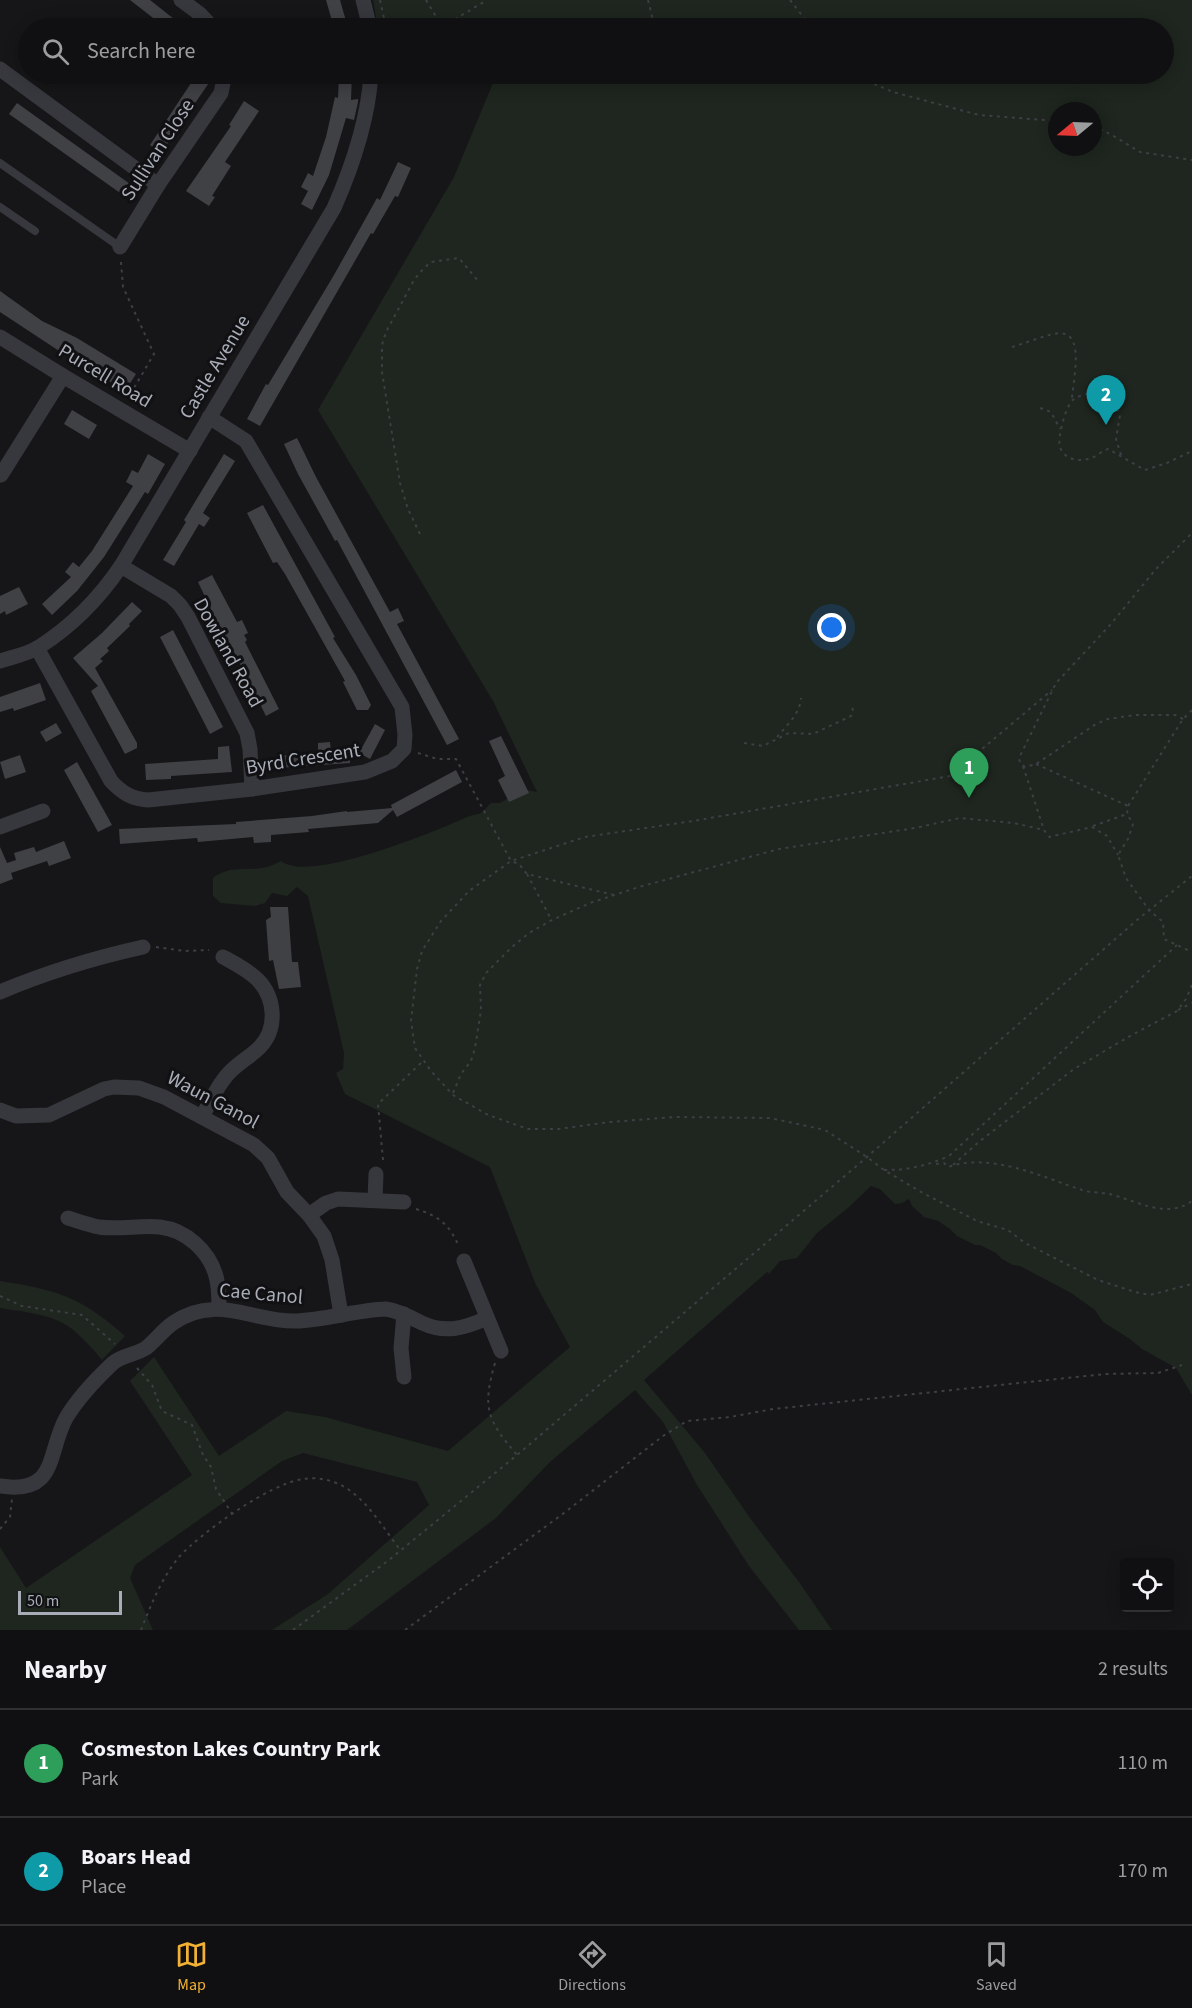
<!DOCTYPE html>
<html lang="en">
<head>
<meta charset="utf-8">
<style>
  :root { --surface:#101012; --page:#19191b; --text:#f1f3f6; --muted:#9c9d9f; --line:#303032; --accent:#f2b134 }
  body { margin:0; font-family:"Source Sans 3",sans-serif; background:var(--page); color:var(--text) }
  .controls { position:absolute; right:18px; bottom:18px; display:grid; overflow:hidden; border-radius:6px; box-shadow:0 3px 15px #0003 }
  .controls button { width:54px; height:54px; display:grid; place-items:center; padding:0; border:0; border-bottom:2px solid var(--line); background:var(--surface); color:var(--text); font:30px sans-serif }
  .compass { position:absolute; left:1048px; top:102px; width:54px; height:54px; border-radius:50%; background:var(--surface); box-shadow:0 3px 15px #0003; rotate:251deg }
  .scale { position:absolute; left:18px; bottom:15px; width:104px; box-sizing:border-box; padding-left:6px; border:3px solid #a8adb8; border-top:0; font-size:16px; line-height:21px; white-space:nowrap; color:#a8adb8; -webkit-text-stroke:4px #111113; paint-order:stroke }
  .you { position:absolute; left:832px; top:628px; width:21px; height:21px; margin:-15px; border:4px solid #fff; border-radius:50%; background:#1a73e8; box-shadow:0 0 0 9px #1a73e833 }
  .badge { display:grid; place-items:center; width:39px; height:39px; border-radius:50%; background:var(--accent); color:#fff; font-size:20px; font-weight:700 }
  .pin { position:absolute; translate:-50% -50px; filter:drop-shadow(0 2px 3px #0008) }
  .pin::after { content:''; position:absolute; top:32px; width:21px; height:18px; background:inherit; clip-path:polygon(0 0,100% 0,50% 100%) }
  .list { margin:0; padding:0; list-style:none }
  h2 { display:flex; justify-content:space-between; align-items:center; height:78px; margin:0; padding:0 24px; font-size:26px }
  h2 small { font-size:20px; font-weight:400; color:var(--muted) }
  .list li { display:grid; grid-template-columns:39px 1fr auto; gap:18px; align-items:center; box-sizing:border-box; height:108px; padding:0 24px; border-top:2px solid var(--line) }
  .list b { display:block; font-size:22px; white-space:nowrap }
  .list p { margin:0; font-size:20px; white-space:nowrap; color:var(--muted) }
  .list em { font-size:20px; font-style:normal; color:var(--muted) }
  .icon { flex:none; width:33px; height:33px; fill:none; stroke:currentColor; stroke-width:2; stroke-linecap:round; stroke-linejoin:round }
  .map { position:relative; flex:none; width:1192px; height:1630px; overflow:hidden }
  .search { position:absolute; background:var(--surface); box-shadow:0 3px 15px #0003; left:18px; right:18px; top:18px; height:66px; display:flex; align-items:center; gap:15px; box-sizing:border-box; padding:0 21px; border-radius:33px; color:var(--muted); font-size:22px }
  .sheet { height:294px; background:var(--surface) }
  nav { display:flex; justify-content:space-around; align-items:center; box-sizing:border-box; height:84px; border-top:2px solid var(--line); background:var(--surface); font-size:16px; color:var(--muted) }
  nav a { display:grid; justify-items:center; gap:3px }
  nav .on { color:var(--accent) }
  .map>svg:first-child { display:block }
</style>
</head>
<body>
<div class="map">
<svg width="1192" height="1630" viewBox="0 0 1192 1630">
  <rect width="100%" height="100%" fill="#161618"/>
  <g fill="#1e261f" fill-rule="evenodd">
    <path d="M 373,0 L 1192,0 L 1192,1395 L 1176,1368 L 1142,1349 L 1130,1339 L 1103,1322 L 1095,1310 L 1071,1293 L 1020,1266 L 1013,1265 L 1002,1259 L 996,1253 L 980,1245 L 975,1245 L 957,1236 L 950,1229 L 938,1221 L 924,1217 L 912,1206 L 909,1199 L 902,1203 L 895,1204 L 880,1189 L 871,1186 L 849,1207 L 817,1233 L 797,1258 L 780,1261 L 769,1274 L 767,1272 L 644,1380 L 705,1453 L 750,1518 L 799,1582 L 832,1630 L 799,1630 L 749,1566 L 697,1485 L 663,1422 L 635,1390 L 550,1462 L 496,1518 L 347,1630 L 272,1630 L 328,1594 L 429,1505 L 417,1482 L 303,1453 L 282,1461 L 135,1565 L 130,1578 L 153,1630 L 0,1630 L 0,1547 L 26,1588 L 192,1475 L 130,1381 L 154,1357 L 219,1456 L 286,1411 L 325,1417 L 448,1451 L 570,1347 L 536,1285 L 490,1167 L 345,1094 L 336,1073 L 343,1069 L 344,1053 L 308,896 L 297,887 L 287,896 L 272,893 L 265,903 L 255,906 L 221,903 L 213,896 L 213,878 C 230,865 244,871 262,868 C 269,867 275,864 281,861 C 309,884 436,831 467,817 C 471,815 477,815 481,813 C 484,811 488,806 491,803 L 500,803 L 523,789 L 537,792 L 493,701 L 318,410 L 454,177 L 493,83 L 413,74 L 1164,74 L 1164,28 L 378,28 ZM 1057,111 L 1093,111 L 1093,147 L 1057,147 Z"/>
    <path d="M 0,1281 C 58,1290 81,1297 125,1336 L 102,1360 C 93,1349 83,1338 72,1329 C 53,1314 24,1312 0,1308 Z"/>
  </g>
  <g fill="#404145">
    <polygon points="130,0 150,0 174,19 166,28"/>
    <polygon points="326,0 340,0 348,28 334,28"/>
    <polygon points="197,74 215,74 161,153 150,145"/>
    <polygon points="339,74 352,74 351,100 358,99 358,102 354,120 346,118 329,175 312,210 301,204 308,191 301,187 308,173 313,176 326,137 335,97 338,98"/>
    <polygon points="244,101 259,111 225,162 231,166 212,196 215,197 209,206 186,191 231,126 229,125"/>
    <polygon points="17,103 137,189 130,200 9,114"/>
    <polygon points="398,162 411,168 398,197 395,196 373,234 371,233 260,426 247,419 266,384 268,385 334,275 377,198 380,200"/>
    <polygon points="0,291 42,321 77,338 136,374 125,391 92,371 91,372 0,312"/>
    <polygon points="72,410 97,425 89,439 64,424"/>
    <polygon points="297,438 316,477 390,612 398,608 404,621 397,624 459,739 447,745 337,540 335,541 298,474 284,444"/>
    <polygon points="148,454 165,464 148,494 145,492 104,557 77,591 52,615 42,604 71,577 65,572 73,562 79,567 92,551 133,486 126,482 132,470 138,473"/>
    <polygon points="224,454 235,461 203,513 210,518 204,527 199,524 174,566 163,560 186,522 184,520"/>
    <polygon points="263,505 335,637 333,638 356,675 371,705 368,710 357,710 343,682 345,681 285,574 277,562 273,563 247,513"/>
    <polygon points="212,575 237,622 242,620 248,633 244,635 247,640 245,642 279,709 266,716 232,648 230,649 198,582"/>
    <polygon points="19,587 28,604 6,615 5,611 0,614 0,596"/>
    <polygon points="132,602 142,611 129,624 130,626 107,648 109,651 100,659 103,661 95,668 137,743 137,748 125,754 91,691 98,686 73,658 102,633"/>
    <polygon points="173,630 223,727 210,734 160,637"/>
    <polygon points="40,683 46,700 14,711 13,708 0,712 0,697"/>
    <polygon points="56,723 62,733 46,742 40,732"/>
    <polygon points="375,724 385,730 370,759 359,753"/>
    <polygon points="501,736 529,793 509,802 498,780 505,776 489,741"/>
    <polygon points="330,742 331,752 349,751 350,763 278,768 277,756 316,753 318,751 318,743"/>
    <polygon points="229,746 232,772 171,776 171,779 146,780 145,764 218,759 218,747"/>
    <polygon points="20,755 26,772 5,779 0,762"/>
    <polygon points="77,762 112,825 98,832 64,770"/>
    <polygon points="456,770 462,782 397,817 393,810 378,823 308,829 309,832 271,835 271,842 254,843 253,837 198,842 197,838 120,844 119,829 236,824 236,822 312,816 347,811 347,812 392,808 391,805"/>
    <polygon points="64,841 71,858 49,866 47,861 11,873 13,879 0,884 0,847 7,863 16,860 14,853 34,847 36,852"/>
    <polygon points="270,907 288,907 292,962 298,962 301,987 279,989 273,960 269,961 266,920 271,917"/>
  </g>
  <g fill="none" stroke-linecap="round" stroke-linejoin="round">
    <g stroke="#3d3f44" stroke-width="2" stroke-dasharray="3 4.5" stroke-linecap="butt">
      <polyline points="380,0 385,23"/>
      <polyline points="426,0 443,28"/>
      <polyline points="648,0 655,28"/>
      <polyline points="790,0 812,28"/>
      <polyline points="442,27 487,0"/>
      <polyline points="863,74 872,83 893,92 979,115 1057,121"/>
      <polyline points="1093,126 1112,135 1140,152 1192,160"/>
      <polyline points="121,262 123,287 154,354 128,398"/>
      <path d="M 1012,347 C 1026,343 1040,337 1054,334 C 1088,326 1072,382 1072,400"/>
      <polyline points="1040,408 1051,412 1060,429"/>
      <path d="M 1121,455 L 1116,439 L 1120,415 L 1117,408 L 1110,400 L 1091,393 C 1085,394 1079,396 1074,399 C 1066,404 1057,438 1060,447 C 1064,459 1078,462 1088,459 C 1095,458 1101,451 1108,449 L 1145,470 L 1167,463 L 1192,451"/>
      <polyline points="420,534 408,509 400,483 382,372 382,345 386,332 414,280 423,269 431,262 459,258 479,282"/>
      <polyline points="1192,710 1183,719 1128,806 1127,814 1133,824 1128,839 1118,855 1126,878 1149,910 1163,922 1164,939 1192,952"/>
      <polyline points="1183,719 1175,715 1135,715 1108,719 1096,724 1036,764 1025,767 1020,763 1019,758 1056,683 1111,624 1156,569 1192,533"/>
      <path d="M 777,737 C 787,725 800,714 801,698"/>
      <polyline points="744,743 763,746 789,733 813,734 851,716 853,711 852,706"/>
      <polyline points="418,753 437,759 456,759 511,861 585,837 693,821 950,776 1052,690"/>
      <polyline points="1036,764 1128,806"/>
      <polyline points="1023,766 1044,830 1049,837 1092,827 1107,836 1118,855"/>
      <polyline points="1093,826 1127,814"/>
      <polyline points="527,874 551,919"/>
      <polyline points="614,895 527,874 519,864 511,861 469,891 441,921 422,951 417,969 411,1021 415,1048 431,1071 453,1095 488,1115 528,1129 558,1129 610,1122 675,1117 770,1118 825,1130 867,1157 884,1170 921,1192 977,1221 1008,1230 1025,1243 1098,1280 1135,1292 1150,1295 1192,1284"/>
      <polyline points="156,947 184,951 209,950"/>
      <polyline points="1178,1010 1192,1003"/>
      <polyline points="453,1093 461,1074 471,1061 475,1048 481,1010 480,985 486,973 512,947 529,933 552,920 590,903 639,887 779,849 915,828 960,818 1014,823 1044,830"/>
      <polyline points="383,1160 378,1104 422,1062"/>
      <path d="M 936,1164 L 944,1163 L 948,1167 C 991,1152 1042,1177 1082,1190 C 1090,1193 1100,1192 1109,1194 C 1136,1200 1166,1220 1192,1201"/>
      <polyline points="953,1165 980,1141 1074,1069 1130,1036 1177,1011 1186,999 1192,985"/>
      <path d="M 884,1170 C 909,1170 926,1166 949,1156 L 1177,945"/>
      <path d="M 416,1209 C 439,1216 450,1225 459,1247"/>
      <polyline points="0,1296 22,1306 82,1315 115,1344"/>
      <path d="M 495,1363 C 482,1408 487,1420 517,1455"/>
      <polyline points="137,1368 152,1385 162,1411 192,1425 203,1455 211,1467 216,1489 233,1515"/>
      <polyline points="0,1529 10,1517 12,1499"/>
      <path d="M 141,1630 C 151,1605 162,1577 179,1557 C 202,1532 269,1484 303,1479 C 315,1477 327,1479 339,1484 C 366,1497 383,1528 401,1551"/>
      <polyline points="293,1630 389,1560 517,1455 867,1157 1137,920 1192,876"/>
      <polyline points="405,1630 564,1513 663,1436 687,1421 730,1417 773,1409 981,1387 1105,1374 1158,1373 1182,1365"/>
    </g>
    <g stroke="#37383d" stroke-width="8">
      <polyline points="0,163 120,247"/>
      <polyline points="0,207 35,231"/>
    </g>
    <g stroke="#37383d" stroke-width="15">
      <polyline points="181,0 200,14 213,28"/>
      <polyline points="363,0 370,28"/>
      <polyline points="0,69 158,185"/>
      <polyline points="120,247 158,185 221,93 225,74"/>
      <polyline points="0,337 63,376 190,451"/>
      <polyline points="1,475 63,376"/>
      <polyline points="121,566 171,596 180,605 188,617 247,733 250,749 252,789"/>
      <path d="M 37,648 L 111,781 C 122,793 132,799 148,800 L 252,789 L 365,772 L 392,761 L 404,749 L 405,735 L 402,707 L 246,441 L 209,417"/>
      <path d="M 0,661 C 13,657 28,654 39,647 C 72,626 100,597 121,566 L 334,208 C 353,165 368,120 371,74"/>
      <polyline points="0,827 43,811"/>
      <path d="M 0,992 C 47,972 94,958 143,947"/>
      <polyline points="0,1110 16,1116 49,1115 104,1089 114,1087 139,1088 164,1097 254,1145 268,1158 287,1192 309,1215 324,1236 332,1260 341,1315"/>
      <path d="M 202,1117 C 210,1102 217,1086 228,1074 C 238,1063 250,1057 260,1047 C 278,1028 275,998 258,980 C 248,970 234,963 223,957"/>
      <polyline points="375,1200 376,1174"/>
      <polyline points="309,1215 326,1203 338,1199 404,1202"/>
      <path d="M 68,1218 C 78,1221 89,1225 99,1227 C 119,1230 140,1225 160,1227 C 186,1230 209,1251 216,1276 C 219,1287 219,1298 219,1309"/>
      <polyline points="464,1261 501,1351"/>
      <polyline points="404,1377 401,1348 404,1314"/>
      <path d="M 0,1486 C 58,1495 47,1453 66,1418 C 78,1398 96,1379 113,1363 C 123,1355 135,1355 146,1348 C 155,1341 163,1330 173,1323 C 216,1293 252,1322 296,1321 C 326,1320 356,1310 386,1309 C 399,1311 410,1317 422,1323 C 446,1334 465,1328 487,1318"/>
    </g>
  </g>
  <g text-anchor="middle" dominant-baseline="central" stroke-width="6" stroke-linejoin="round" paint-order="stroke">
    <g font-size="20" fill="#a8adb8" stroke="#111113">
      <text transform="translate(158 150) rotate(-57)">Sullivan Close</text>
      <text transform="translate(215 367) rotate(-59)">Castle Avenue</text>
      <text transform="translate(105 376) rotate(31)">Purcell Road</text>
      <text transform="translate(228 653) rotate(61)">Dowland Road</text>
      <text transform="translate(303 759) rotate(-9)">Byrd Crescent</text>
      <text transform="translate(213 1100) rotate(28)">Waun Ganol</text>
      <text transform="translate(261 1294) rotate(5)">Cae Canol</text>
    </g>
  </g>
</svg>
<div class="controls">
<button><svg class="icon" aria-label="locate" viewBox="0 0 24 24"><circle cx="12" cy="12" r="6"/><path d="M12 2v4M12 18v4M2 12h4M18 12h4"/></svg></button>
</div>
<svg class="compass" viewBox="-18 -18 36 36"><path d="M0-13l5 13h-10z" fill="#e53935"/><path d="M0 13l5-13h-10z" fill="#9c9d9f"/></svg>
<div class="scale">50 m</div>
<div class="you"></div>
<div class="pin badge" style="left:969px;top:798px;background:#2e9e5b">1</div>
<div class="pin badge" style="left:1106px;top:425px;background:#0f9aa8">2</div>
<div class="search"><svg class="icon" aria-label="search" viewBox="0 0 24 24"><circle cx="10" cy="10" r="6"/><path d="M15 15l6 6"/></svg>Search here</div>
</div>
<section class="sheet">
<h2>Nearby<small>2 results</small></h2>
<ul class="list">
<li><span class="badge" style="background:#2e9e5b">1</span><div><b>Cosmeston Lakes Country Park</b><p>Park</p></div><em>110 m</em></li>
<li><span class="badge" style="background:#0f9aa8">2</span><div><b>Boars Head</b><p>Place</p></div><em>170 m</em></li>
</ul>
</section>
<nav>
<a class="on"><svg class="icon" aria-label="map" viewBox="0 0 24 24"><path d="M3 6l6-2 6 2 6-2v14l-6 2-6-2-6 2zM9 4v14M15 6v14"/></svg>Map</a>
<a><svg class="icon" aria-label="directions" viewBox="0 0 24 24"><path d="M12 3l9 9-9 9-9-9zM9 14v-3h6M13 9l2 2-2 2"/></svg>Directions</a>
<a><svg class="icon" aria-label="saved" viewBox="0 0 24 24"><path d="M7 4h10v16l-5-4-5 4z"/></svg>Saved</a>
</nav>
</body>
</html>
